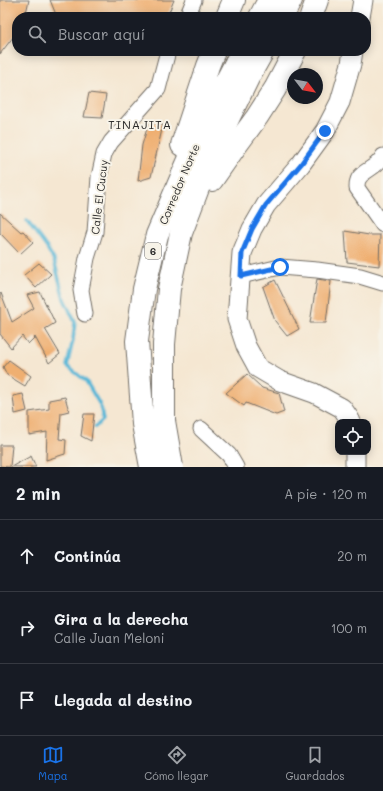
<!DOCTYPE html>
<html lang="es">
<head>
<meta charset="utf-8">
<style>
  :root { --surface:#171b24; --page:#20242c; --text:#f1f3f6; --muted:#9ea1a6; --line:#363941; --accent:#1a73e8 }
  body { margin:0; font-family:Mali,sans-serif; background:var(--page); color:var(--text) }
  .controls { position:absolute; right:12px; bottom:12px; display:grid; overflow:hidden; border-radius:8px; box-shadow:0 2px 10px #0003 }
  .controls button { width:36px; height:36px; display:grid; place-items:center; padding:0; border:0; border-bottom:1px solid var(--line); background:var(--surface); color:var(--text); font:20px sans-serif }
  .compass { position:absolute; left:287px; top:68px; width:36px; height:36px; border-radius:50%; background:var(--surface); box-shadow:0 2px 10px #0003; rotate:121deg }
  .stop { position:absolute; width:12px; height:12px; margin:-9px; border:3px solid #1a73e8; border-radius:50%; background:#fff }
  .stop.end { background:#1a73e8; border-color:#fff; box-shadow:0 1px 4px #0008 }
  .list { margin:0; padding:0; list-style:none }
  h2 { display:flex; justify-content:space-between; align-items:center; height:52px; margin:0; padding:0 16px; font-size:17px }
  h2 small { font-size:13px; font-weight:400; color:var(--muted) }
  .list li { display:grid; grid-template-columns:26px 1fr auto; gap:12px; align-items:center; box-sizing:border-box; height:72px; padding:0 16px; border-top:1px solid var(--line) }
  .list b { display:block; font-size:15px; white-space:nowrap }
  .list p { margin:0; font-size:13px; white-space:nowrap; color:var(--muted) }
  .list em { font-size:13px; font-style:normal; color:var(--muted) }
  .icon { flex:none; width:22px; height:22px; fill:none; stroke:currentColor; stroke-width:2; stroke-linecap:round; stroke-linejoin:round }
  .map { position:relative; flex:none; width:383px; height:467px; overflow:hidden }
  .search { position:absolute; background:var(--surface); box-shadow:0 2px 10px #0003; left:12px; right:12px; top:12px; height:44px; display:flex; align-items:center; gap:10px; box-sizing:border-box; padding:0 14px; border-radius:16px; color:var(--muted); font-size:15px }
  .sheet { height:268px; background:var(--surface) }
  nav { display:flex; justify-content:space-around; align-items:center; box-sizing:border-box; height:56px; border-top:1px solid var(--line); background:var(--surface); font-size:11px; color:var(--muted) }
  nav a { display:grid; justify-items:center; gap:2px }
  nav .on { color:var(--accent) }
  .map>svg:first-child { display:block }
</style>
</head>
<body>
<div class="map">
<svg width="383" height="467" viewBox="0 0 383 467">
  <rect width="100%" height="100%" fill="#f7f3e8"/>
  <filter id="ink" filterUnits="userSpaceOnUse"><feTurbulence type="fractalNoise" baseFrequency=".025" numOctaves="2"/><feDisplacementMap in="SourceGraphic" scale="8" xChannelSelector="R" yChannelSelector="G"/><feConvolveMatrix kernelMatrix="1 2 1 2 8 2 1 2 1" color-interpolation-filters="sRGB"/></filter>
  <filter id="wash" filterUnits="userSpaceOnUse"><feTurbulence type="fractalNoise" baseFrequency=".012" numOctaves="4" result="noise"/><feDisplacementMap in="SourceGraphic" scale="16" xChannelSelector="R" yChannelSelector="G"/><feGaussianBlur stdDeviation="0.9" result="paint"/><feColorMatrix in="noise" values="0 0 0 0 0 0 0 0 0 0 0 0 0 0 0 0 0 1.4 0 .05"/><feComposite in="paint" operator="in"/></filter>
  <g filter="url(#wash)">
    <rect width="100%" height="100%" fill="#f5e7d2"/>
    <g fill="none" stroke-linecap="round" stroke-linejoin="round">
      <polyline stroke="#58b7d7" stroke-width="3.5" points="27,221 47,248 54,260 64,299 75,322 73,340 67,366 86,381 100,405 103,420 95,427"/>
    </g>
    <g id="blocks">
      <g fill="#efaf71">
        <polygon points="0,0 29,0 25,17 17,17 17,32 0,54"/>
        <polygon points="50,0 174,0 167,17 57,17"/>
        <polygon points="89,93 106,95 102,118 84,117"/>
        <polygon points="149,122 163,125 151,177 138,181 142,145"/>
        <polygon points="0,213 21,232 23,231 33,242 20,254 0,233"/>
        <polygon points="345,231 369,235 380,235 379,266 347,262"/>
        <polygon points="39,263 51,274 36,288 24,275"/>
        <polygon points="317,279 331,281 326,323 310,323"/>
        <polygon points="275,280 299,329 287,336 275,321 263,287"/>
        <polygon points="40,292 48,309 48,308 55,323 45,329 60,354 49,363 35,337 28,344 22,336 11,348 0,334 0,294 1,293 12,322 34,308 27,295"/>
        <polygon points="9,360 31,376 25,386 7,375 3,367"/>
        <polygon points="247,374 262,388 279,393 284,412 276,415 246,403 244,406 226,393"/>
        <polygon points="23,394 27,411 15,414 13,396"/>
        <polygon points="65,397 69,411 61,413 59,439 66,440 65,454 46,460 47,432 29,435 29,412 49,409 49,400"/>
        <polygon points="84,414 94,414 91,441 81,436"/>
        <polygon points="0,445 12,445 10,467 0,466"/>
        <polygon points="31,456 36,467 11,467"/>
      </g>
    </g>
  </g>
  <g filter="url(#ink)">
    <use href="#blocks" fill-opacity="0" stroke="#726d65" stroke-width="1"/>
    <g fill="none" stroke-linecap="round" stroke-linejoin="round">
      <defs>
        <g id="minor">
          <polyline points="187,17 194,0"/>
          <path d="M 383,156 C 377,168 365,169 359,178 C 357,181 357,184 357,188 L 383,225"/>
          <polyline points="241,276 280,267 317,270 360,276 383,283"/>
          <polyline points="85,314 81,290 87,258 95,232 99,177 104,154 111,142 158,89 168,51"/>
          <polyline points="201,429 229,455 236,467"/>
        </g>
        <g id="major">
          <polyline points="360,17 363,0"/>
          <polyline points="351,422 349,418 342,408 314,393 280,381 258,368 246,346 237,319 242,253 252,229 266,205 301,164 325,131 340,102 351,64 353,51"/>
          <polyline points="355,467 355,452"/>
        </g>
        <g id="highway">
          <polyline points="227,17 234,0"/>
          <polyline points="260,17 269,0"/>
          <polyline points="282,17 291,0"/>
          <polyline points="311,17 317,0"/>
          <polyline points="182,145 208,66 214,51"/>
          <polyline points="212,180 235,147 257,117 275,89 295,51"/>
          <polyline points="151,467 143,424 137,341 144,289 157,235 185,169 210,112 242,51"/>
          <polyline points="172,467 164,421 164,344 169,289 181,233 203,175 227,121 250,74 263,51"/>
        </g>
      </defs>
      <use href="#minor" stroke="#726d65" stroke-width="17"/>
      <use href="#major" stroke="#726d65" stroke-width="21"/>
      <use href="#highway" stroke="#726d65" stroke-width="24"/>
      <use href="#minor" stroke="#fff" stroke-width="15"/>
      <use href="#major" stroke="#fff" stroke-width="19"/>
      <use href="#highway" stroke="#fff" stroke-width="22"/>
    </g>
  </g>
  <g fill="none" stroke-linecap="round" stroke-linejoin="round" filter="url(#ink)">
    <polyline stroke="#1a73e8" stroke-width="5" points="280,267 241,276 242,253 252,229 266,205 301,164 325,131"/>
  </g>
  <g text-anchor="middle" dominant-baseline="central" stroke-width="4" stroke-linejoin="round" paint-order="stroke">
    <rect fill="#f7f3e8" stroke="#686764" stroke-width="1" x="145" y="243" width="16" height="16" rx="3"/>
    <g font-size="10" font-weight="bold" fill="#2b2b2b">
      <text x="153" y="251">6</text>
    </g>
    <g font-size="11" fill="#2b2b2b" stroke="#f7f3e8">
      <text transform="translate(179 184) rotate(-67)">Corredor Norte</text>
      <text transform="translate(99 197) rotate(-83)">Calle El Cucuy</text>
    </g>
    <g font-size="12" letter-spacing="1" fill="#2b2b2b" stroke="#f7f3e8">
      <text x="140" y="124">TINAJITA</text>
    </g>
  </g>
</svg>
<div class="controls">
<button><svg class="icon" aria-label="locate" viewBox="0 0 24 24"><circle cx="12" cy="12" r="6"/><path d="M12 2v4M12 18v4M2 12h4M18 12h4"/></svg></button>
</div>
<svg class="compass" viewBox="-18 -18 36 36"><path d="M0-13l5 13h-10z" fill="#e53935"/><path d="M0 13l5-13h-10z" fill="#9ea1a6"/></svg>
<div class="stop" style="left:280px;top:267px"></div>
<div class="stop end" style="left:325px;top:131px"></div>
<div class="search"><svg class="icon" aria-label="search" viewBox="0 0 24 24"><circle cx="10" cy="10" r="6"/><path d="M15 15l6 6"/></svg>Buscar aquí</div>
</div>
<section class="sheet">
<h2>2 min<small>A pie · 120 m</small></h2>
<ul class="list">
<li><svg class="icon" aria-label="ahead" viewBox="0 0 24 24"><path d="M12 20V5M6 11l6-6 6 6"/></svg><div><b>Continúa</b></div><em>20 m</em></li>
<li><svg class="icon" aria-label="right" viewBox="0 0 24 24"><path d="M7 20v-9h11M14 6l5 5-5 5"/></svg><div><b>Gira a la derecha</b><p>Calle Juan Meloni</p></div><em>100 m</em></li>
<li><svg class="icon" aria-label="arrive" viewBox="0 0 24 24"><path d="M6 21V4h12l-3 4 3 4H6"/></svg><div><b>Llegada al destino</b></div></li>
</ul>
</section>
<nav>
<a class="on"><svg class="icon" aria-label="map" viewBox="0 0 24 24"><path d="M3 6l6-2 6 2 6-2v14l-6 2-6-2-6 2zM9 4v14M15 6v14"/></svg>Mapa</a>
<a><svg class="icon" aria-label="directions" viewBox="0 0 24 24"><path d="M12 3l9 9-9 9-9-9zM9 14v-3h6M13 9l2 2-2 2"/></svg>Cómo llegar</a>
<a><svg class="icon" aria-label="saved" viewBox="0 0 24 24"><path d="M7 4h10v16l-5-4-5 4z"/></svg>Guardados</a>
</nav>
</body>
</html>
